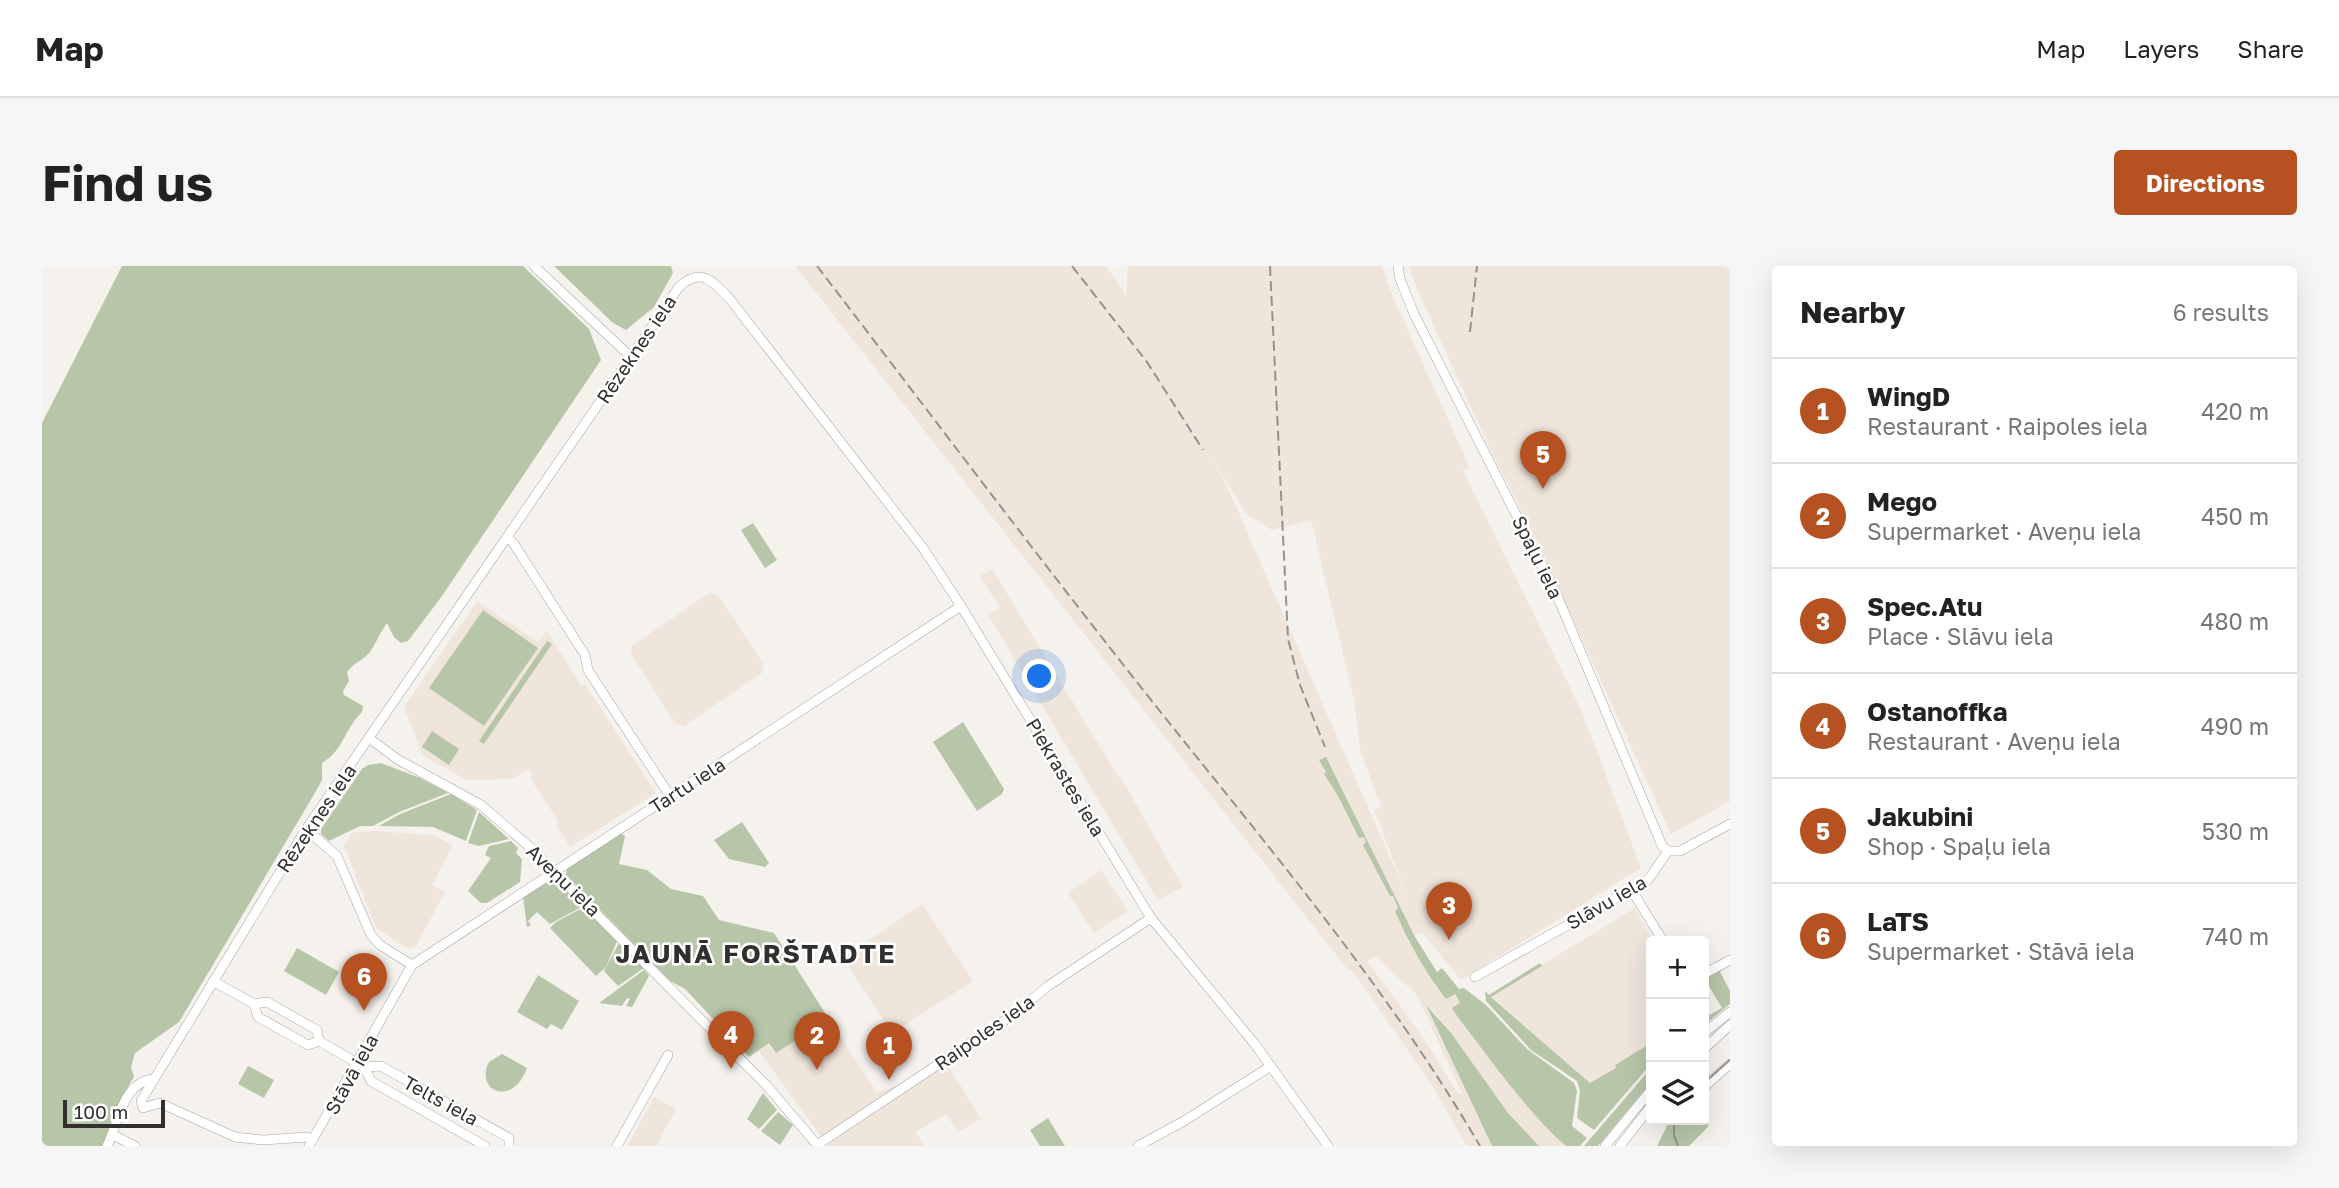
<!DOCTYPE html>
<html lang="en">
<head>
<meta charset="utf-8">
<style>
  :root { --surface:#fff; --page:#f6f6f6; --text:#222; --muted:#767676; --line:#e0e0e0; --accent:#b65121 }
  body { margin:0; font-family:"Golos Text",sans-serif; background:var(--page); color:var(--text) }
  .controls { position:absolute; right:21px; bottom:21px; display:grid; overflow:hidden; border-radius:7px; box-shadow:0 7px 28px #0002 }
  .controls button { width:63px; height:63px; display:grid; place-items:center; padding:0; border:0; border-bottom:2px solid var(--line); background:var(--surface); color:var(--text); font:35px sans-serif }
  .scale { position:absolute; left:21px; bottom:18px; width:102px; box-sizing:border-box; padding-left:7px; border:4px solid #31302e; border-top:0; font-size:19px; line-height:24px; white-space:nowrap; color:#31302e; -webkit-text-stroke:5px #fff; paint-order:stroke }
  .you { position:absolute; left:998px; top:411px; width:24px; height:24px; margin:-18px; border:5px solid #fff; border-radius:50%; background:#1a73e8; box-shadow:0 0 0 10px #1a73e833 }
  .badge { display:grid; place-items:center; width:46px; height:46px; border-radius:50%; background:var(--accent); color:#fff; font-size:23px; font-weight:700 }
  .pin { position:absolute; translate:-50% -58px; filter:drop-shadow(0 2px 4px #0008) }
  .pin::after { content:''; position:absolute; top:37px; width:24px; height:21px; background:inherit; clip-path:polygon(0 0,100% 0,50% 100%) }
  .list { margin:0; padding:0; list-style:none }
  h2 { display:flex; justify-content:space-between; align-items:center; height:91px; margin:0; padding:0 28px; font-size:30px }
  h2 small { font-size:23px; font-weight:400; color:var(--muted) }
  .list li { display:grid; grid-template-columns:46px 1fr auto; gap:21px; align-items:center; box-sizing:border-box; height:105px; padding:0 28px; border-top:2px solid var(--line) }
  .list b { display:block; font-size:26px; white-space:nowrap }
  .list p { margin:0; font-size:23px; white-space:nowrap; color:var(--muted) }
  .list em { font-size:23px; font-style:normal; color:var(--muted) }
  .icon { flex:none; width:38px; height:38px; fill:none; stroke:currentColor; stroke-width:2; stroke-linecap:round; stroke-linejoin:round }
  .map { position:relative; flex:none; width:1688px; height:880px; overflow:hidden; border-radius:7px }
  header { display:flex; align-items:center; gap:42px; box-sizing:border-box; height:98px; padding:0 35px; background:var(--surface); border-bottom:2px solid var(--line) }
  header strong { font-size:33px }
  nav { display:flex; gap:38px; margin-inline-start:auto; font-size:24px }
  .intro { display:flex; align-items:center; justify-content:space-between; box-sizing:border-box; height:168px; padding:0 42px }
  h1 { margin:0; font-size:49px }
  .button { padding:18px 32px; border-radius:7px; background:var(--accent); color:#fff; font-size:24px; font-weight:700 }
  main { display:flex; gap:42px; padding:0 42px }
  aside { flex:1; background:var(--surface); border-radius:7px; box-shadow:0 7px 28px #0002 }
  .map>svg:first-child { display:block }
</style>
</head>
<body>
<header>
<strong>Map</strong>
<nav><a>Map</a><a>Layers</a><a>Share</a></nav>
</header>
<div class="intro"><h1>Find us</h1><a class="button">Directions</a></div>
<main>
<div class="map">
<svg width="1688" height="880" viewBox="0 0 1688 880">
  <rect width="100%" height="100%" fill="#f5f1ed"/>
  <g fill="#efe5db" fill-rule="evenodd">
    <path d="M 753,0 L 1064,0 L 1084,29 L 1086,0 L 1340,0 L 1351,31 L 1428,202 L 1421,205 L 1540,446 L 1599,602 L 1419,714 L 1380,666 L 1365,673 L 1393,719 L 1404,732 L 1412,728 L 1418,737 L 1417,753 L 1481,835 L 1524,880 L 1497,880 L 1482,865 L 1466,847 L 1393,747 L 1386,741 L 1450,880 L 1425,880 L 1389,818 L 1317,714 L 1309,704 L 1306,704 ZM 1171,193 L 1204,248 L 1230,264 L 1269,254 L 1313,438 L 1318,484 L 1339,540 L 1332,544 L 1368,637 L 1188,227 ZM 1334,690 L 1375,729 L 1420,827 L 1417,829 L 1378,767 L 1325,695 Z"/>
    <polygon points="1367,0 1688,0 1688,535 1629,568 1497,279 1448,183 1375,23"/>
    <polygon points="950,303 1074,507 1081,515 1141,621 1116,634 946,349 958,342 938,310"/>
    <polygon points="667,327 676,329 721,397 720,407 642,460 633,457 589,388 590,380"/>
    <polygon points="435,335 496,376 505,365 539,420 543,418 614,527 528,581 514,558 517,556 488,512 491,510 487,503 470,513 425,514 381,490 362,441"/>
    <polygon points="331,565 391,569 411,579 390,619 403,626 375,678 370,682 364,682 334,662 302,580 311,566"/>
    <polygon points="1059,604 1086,645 1052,667 1026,627"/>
    <polygon points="880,638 931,715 850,767 801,692"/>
    <polygon points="1593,642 1611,675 1609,675 1609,777 1573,799 1574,802 1549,818 1449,730"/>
    <polygon points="787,753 835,827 906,799 939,853 916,866 904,848 874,866 882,880 786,880 716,784 727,777 734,787"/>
    <polygon points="612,831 634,843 614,880 585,880"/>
  </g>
  <g fill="#b7c6a9">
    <path d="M 80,0 L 481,0 L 547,63 L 559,94 L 400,330 L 366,375 L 359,377 L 352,371 L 345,357 C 338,366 334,378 327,387 C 320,395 310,398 305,406 L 307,415 L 301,425 L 302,429 L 321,440 L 320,446 C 301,465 302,484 280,497 L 280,514 L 274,525 L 137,756 L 93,787 L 89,801 L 92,811 C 78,832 72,857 60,880 L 0,880 L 0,157 Z"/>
    <polygon points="512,0 629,0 631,7 612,41 584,64 571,57"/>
    <polygon points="711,257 735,294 723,302 699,264"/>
    <polygon points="441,344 496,382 442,460 387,422"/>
    <polygon points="505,375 510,378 442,478 437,475"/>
    <polygon points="921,456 962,523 960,528 935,545 891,476"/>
    <polygon points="390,465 417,483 407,499 380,481"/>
    <path d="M 1284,491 L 1373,671 L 1395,706 L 1400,702 L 1417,723 L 1422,722 L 1444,739 L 1485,783 L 1532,817 L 1535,825 L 1530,860 L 1545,872 L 1538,880 L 1524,880 C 1483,844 1451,796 1417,753 L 1410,742 L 1418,737 L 1413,728 L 1404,733 C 1383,706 1366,676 1353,645 L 1356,642 L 1351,630 L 1348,630 L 1321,579 L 1324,576 L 1322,571 L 1317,572 L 1296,530 L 1282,508 L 1284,506 L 1277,494 Z"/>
    <polygon points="339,497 378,512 406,527 357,546 331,560 318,560 287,575 279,568 279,563 320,503 326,499"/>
    <polygon points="409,528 435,544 424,575 391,561 337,560 358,548"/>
    <polygon points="437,546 467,573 437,580 426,577"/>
    <polygon points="700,556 727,597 723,601 687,593 672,574"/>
    <polygon points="579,567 583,570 577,598 605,604 629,623 661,630 677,654 732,667 787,753 734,787 727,777 707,791 643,723 628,715 524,609 525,603"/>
    <polygon points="469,575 476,582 474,587 480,593 478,616 445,637 439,637 426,625 449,592 443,589 447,580"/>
    <polygon points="512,613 541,640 508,658 495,646 486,655 489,659 485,661 481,631"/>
    <polygon points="542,641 575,675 564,701 554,710 508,662 514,656"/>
    <polygon points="577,677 602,702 576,720 562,705"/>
    <polygon points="255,682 297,706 284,729 242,705"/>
    <polygon points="1498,697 1500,700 1449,731 1548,817 1574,802 1573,799 1609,777 1609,798 1552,864 1535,852 1538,825 1535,815 1489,784 1444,735 1443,725 1447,729"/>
    <polygon points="602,704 607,709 606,712 590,741 584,740 588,733 585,732 580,740 557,737"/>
    <polygon points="1677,704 1688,725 1688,738 1662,759 1662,752 1680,742 1662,712"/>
    <polygon points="496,709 537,735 520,764 509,758 505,763 475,746"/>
    <polygon points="1384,739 1409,767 1466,847 1497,880 1450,880"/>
    <path d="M 460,788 L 485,802 C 470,843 432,824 447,796 Z"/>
    <polygon points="206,800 232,814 222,832 196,818"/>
    <polygon points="1609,802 1609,816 1556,880 1542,880"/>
    <polygon points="721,827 735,844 717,863 705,853"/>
    <polygon points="736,846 751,859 738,879 719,865"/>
    <polygon points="1006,852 1023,880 998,880 988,864"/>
    <polygon points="1628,854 1660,854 1667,860 1647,880 1615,880"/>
  </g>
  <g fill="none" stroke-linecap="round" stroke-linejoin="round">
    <defs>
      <g id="minor">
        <polyline points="492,0 589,91"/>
        <polyline points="1356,0 1358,13 1372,48 1514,327 1616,570 1620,580 1626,585"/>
        <polyline points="465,271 472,278 543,389 546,404 628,530"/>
        <polyline points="327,472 355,493 439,539 490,583 726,821 776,880"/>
        <polyline points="264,563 295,590 329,669 338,679 370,699"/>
        <polyline points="1589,623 1621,675"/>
        <polyline points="1662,708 1688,694"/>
        <polyline points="1433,711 1606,614 1626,585 1638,585 1688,558"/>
        <polyline points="171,715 212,738 225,736 275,764 277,775"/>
        <polyline points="212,738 216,751 266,779 277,775"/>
        <polyline points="1662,767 1688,746"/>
        <polyline points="277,775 322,801 339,800 467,872 467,880"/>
        <polyline points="1662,783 1688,759"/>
        <polyline points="322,801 329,815 443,880"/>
        <polyline points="1662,821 1688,798"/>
        <polyline points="71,869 93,880"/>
        <path d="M 265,871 L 221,874 L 193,871 L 118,837 L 101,842 L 99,835 L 264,563 L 637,21 C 658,1 670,14 687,32 L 881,282 L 919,340 L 1109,652 L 1212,777 L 1286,880"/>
        <polyline points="775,879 972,748 1006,720 1109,652"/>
        <path d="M 65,880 C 77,856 80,817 111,813"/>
        <polyline points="267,880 370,699 919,340"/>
        <polyline points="575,880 626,789"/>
        <polyline points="1096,880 1142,855 1229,800"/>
        <polyline points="1563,880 1609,824"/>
        <polyline points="1578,880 1609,840"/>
      </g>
    </defs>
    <use href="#minor" stroke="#a8a4a1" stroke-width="10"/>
    <use href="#minor" stroke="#fff" stroke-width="9"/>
    <g stroke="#94918e" stroke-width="2">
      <polyline points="1662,817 1688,794"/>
      <polyline points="1632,854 1632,869 1636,880"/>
    </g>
    <g stroke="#94918e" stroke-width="2" stroke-dasharray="10 5" stroke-linecap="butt">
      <path d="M 775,0 C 887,146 998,294 1113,439 C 1227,582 1346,722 1438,880"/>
      <polyline points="1030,0 1105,96 1161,184"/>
      <polyline points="1228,0 1246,373 1258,419 1283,481"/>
      <polyline points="1428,66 1435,0"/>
    </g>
  </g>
  <g text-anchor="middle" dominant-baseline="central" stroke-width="5" stroke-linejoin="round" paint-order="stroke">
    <g font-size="19" fill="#31302e" stroke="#fff">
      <text transform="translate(594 83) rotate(-56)">Rēzeknes iela</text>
      <text transform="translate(1496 291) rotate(64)">Spaļu iela</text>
      <text transform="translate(1024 511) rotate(59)">Piekrastes iela</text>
      <text transform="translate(645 519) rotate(-33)">Tartu iela</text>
      <text transform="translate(274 552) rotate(-56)">Rēzeknes iela</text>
      <text transform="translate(522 614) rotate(44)">Aveņu iela</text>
      <text transform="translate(1564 636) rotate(-30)">Slāvu iela</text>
      <text transform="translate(942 766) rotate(-35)">Raipoles iela</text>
      <text transform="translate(309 808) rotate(-61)">Stāvā iela</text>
      <text transform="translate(399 834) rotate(29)">Telts iela</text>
    </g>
    <g font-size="26" font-weight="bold" letter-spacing="2" fill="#31302e" stroke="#fff">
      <text x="714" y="687">JAUNĀ FORŠTADTE</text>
    </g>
  </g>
</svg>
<div class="controls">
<button>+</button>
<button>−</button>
<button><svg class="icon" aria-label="layers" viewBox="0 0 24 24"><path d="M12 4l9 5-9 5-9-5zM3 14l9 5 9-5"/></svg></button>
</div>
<div class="scale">100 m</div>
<div class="you"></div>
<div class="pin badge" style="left:847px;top:814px">1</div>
<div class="pin badge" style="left:775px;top:804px">2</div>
<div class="pin badge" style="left:1407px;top:674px">3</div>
<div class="pin badge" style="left:689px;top:803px">4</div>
<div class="pin badge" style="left:1501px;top:223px">5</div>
<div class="pin badge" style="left:322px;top:745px">6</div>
</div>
<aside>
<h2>Nearby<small>6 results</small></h2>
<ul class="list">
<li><span class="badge">1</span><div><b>WingD</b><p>Restaurant · Raipoles iela</p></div><em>420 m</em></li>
<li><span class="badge">2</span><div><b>Mego</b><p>Supermarket · Aveņu iela</p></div><em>450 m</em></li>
<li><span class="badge">3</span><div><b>Spec.Atu</b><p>Place · Slāvu iela</p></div><em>480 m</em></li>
<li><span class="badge">4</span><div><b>Ostanoffka</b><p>Restaurant · Aveņu iela</p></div><em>490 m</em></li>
<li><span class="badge">5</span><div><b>Jakubini</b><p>Shop · Spaļu iela</p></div><em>530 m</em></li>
<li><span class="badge">6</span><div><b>LaTS</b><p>Supermarket · Stāvā iela</p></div><em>740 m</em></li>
</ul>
</aside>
</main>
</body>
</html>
